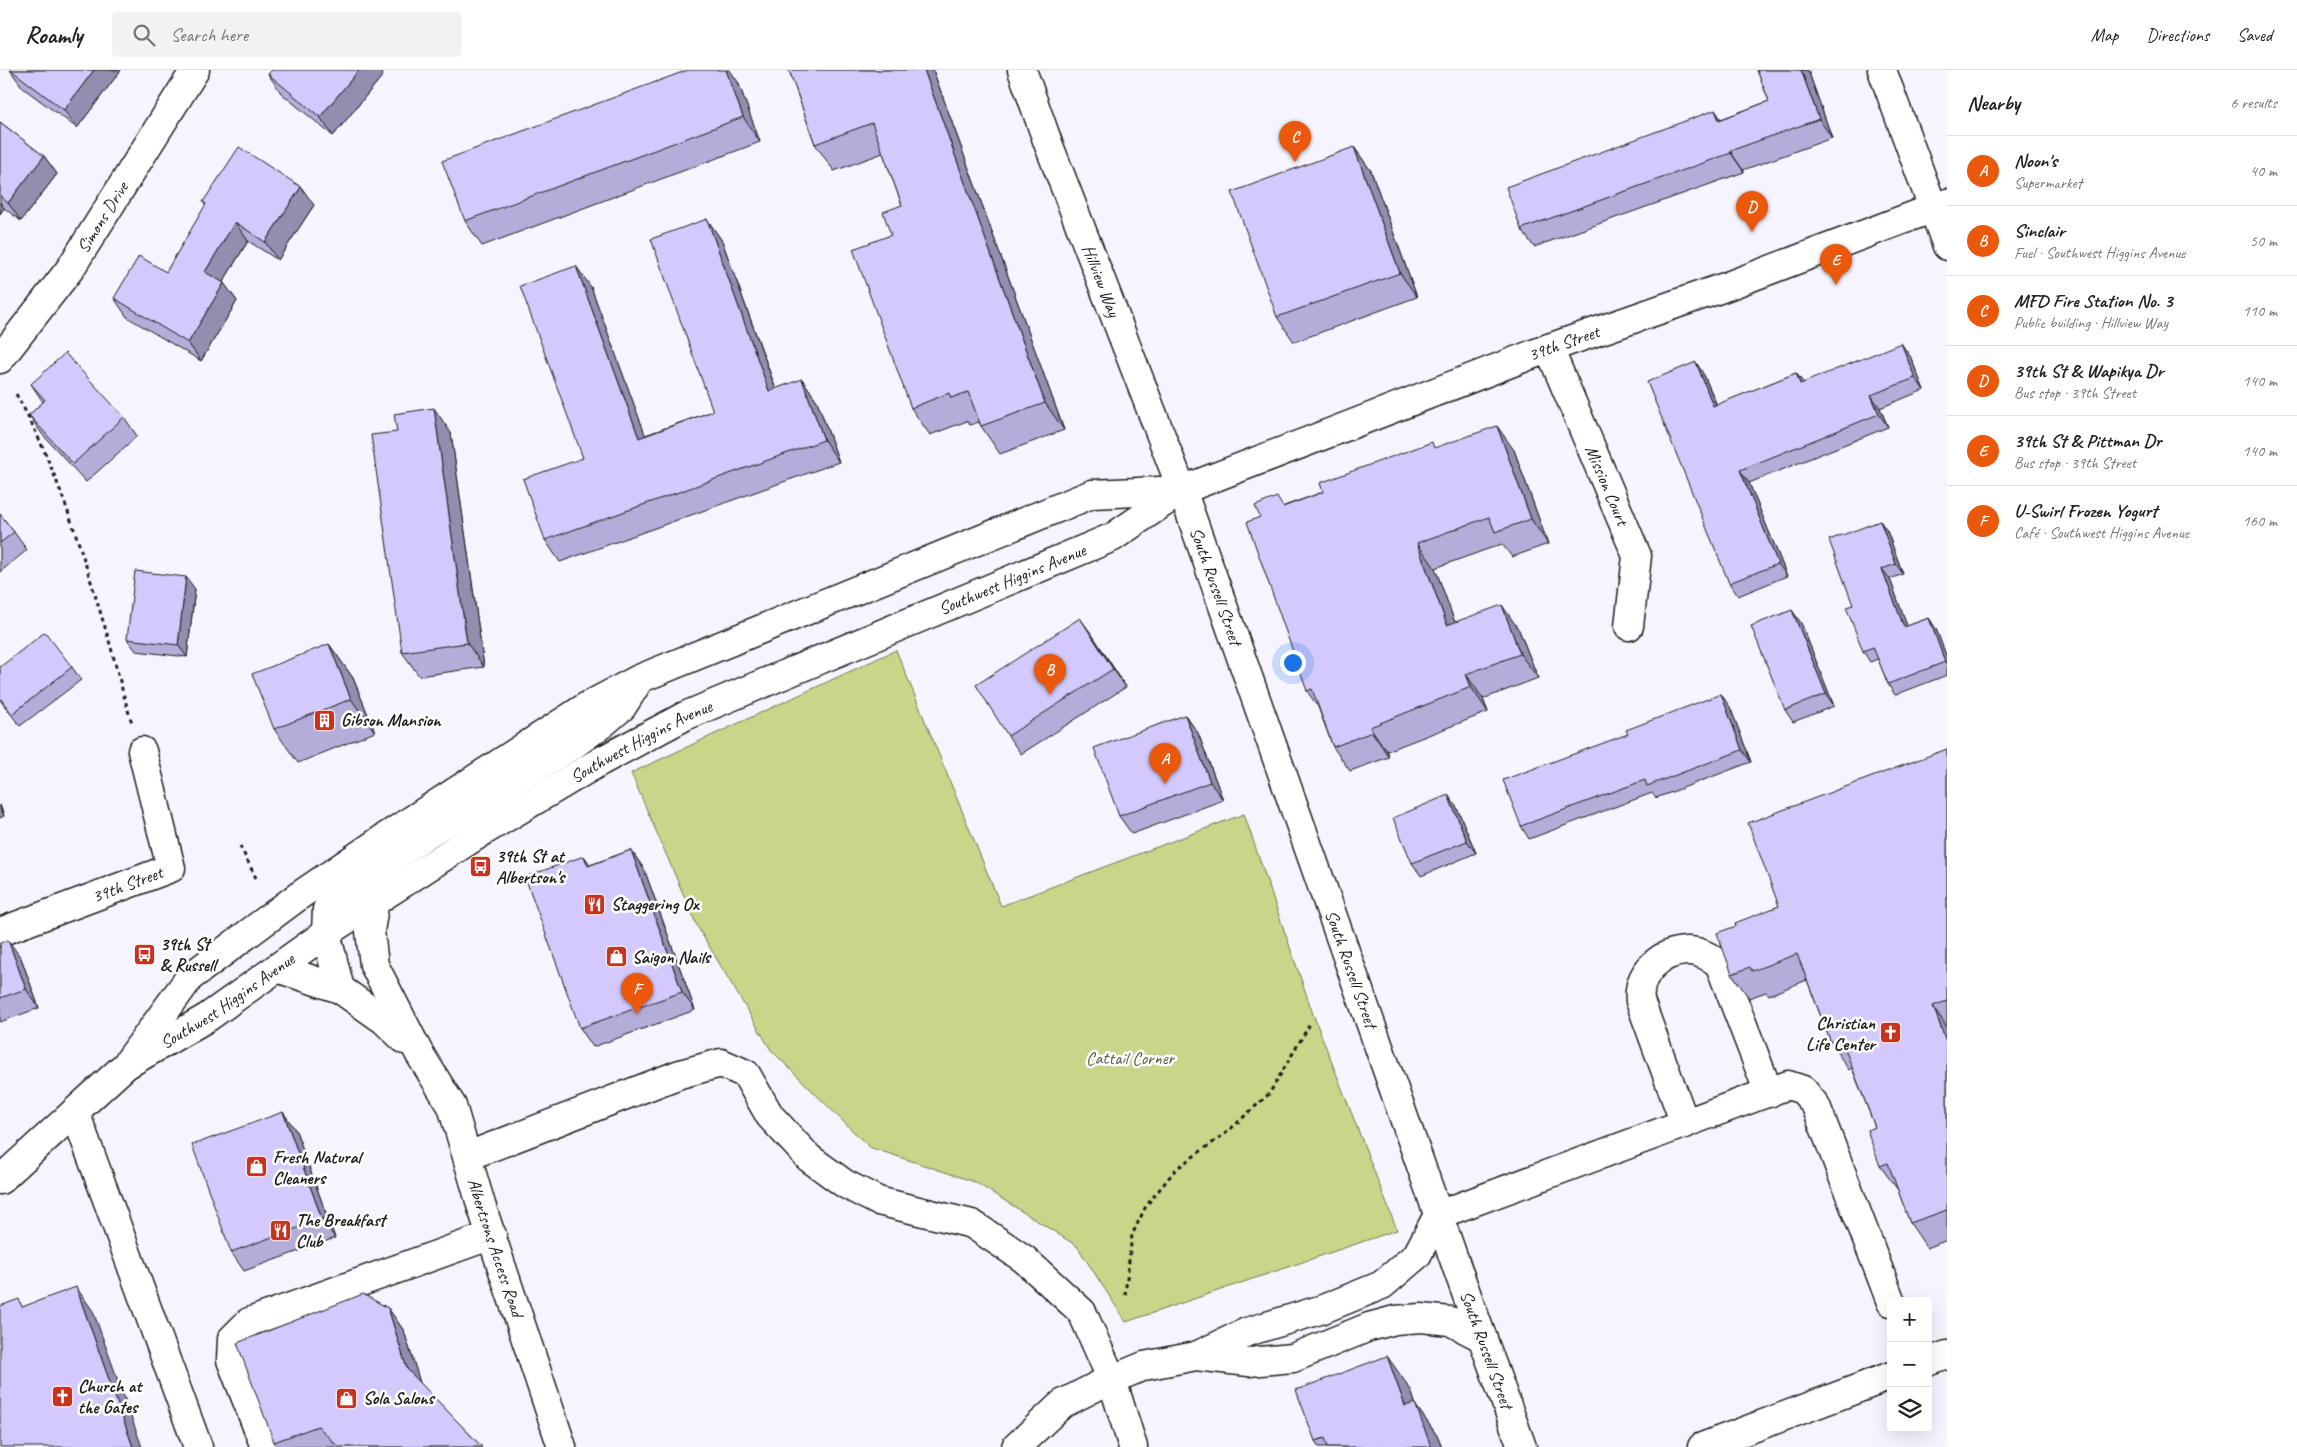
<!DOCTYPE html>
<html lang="en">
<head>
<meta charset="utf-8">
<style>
  :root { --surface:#fff; --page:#f2f2f2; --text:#222; --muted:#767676; --line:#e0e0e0; --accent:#ea580c }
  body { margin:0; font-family:Caveat,sans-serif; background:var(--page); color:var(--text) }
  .controls { position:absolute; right:15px; bottom:15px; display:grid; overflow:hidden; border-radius:5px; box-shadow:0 5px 20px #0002 }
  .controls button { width:45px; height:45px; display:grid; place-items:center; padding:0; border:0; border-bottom:1px solid var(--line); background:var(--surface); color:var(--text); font:25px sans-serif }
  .you { position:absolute; left:1292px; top:592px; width:18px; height:18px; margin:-12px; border:4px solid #fff; border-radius:50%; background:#1a73e8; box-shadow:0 0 0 8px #1a73e833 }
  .badge { display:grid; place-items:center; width:32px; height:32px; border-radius:50%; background:var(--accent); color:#fff; font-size:16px; font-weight:700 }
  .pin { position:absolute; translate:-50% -41px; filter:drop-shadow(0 1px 2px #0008) }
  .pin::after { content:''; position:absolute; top:26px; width:18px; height:15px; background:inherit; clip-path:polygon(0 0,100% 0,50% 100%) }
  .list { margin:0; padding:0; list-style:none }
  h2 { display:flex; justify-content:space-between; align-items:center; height:65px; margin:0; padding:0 20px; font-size:21px }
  h2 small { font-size:16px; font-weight:400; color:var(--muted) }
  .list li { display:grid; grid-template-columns:32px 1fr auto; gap:15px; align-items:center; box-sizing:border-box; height:70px; padding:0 20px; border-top:1px solid var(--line) }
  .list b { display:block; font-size:19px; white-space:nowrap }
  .list p { margin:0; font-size:16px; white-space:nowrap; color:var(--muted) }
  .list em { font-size:16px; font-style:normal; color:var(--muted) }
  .icon { flex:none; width:28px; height:28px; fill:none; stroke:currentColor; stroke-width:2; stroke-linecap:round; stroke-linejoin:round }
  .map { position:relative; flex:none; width:1947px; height:1377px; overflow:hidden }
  header { display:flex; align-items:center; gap:30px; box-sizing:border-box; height:70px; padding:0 25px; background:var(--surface); border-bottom:1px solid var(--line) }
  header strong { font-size:24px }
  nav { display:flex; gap:28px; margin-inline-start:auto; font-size:18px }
  .search { width:350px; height:45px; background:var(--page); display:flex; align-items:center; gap:12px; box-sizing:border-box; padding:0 18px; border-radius:5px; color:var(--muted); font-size:19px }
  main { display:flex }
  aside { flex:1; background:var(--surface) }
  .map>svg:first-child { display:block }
</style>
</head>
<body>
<header>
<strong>Roamly</strong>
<div class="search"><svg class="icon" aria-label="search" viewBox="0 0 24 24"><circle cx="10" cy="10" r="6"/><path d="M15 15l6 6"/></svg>Search here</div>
<nav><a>Map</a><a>Directions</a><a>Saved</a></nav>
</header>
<main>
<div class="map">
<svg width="1947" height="1377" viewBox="0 0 1947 1377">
  <rect width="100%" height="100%" fill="#f6f4fe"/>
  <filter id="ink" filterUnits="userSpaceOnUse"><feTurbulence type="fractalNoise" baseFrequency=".02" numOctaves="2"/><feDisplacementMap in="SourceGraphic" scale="10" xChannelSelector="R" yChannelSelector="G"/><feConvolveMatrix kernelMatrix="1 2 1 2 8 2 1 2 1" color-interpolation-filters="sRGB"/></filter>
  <g filter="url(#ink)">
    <polygon fill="#c9d588" stroke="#727852" points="896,580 1001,836 1244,744 1313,944 1397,1160 1126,1252 1077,1176 975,1112 869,1077 771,980 697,856 631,703"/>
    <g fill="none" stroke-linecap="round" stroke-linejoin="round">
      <defs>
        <g id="minor">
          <path id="s1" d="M 1022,0 L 1048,73 L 1182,420"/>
          <polyline points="1882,0 1947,176"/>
          <path id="s2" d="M 1549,278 L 1637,486 L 1629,556"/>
          <path id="s3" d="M 0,289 L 70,199 L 195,0"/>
          <path id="s4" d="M 375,830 L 370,861 L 374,895 L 419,983 L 452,1036 L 482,1138 L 562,1377"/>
          <path id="s5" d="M 0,862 L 171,798 L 142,681"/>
          <polyline points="326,863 340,919"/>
          <polyline points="277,898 340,919 384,950 405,970"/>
          <polyline points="75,1042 198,1377"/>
          <path d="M 1685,1054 L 1640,931 C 1637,904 1659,882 1687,881 C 1698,880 1710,887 1719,893 L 1769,1023"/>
          <polyline points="468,1086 680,1004 721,993 746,1004 770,1046 809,1088 845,1114 878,1131 972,1154 1024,1189 1082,1242 1112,1310 1133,1377"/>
          <polyline points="1196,1286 1249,1292 1293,1288 1369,1257 1395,1250 1421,1248 1450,1251 1483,1268"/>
          <polyline points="1928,1292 1947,1285"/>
          <polyline points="265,1377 231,1290 232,1269 249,1252 492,1165"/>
          <polyline points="1016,1377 1062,1334 1101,1314 1144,1296 1196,1286 1247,1262 1323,1239 1382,1215 1417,1185 1438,1145 1788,1015 1803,1020 1816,1036 1891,1232"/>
          <polyline points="1702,1377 1891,1306"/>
        </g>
        <g id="major">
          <path id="s6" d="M 1182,420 L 1461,1209 L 1522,1377"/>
          <polyline points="326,863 327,839 344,820 430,762 573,675 602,654 622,637 636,615"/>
          <path id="s7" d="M 126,995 L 208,947 L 326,863 L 482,762 L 601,691 L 685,646 L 1113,467 L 1182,420 L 1549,278 L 1722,218 L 1947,133"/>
          <polyline points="0,1110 126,995 190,907 300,825 387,766 586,637 639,609 1092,424 1182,420"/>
        </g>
      </defs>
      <use href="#minor" stroke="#1c1c1c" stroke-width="31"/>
      <use href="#major" stroke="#1c1c1c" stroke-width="31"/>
      <g stroke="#1c1c1c" stroke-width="3" stroke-dasharray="4 4" stroke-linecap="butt">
        <path d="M 16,324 C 54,390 81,478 103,551 C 114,585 121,619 132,653"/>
        <polyline points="240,776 256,808"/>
        <polyline points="1125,1225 1132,1165 1146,1136 1176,1099 1226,1063 1269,1024 1310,954"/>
      </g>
      <use href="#minor" stroke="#fff" stroke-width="28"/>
      <use href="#major" stroke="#fff" stroke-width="28"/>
    </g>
    <g fill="#b5add9" stroke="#1c1c1c">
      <polygon points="10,0 121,0 77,58 23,18"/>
      <polygon points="789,0 933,0 1064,360 1000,384 981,356 979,352 970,355 967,351 930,365 911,338 891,165 902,135 883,83 834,101 815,74"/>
      <polygon points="1757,0 1808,0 1832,68 1743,100 1744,102 1534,177 1521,159 1721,49 1769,31"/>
      <polygon points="268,4 383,5 333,66 281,23"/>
      <polygon points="738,12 760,72 482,176 465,151"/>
      <polygon points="0,52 44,86 57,104 21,151 4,138 0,144"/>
      <polygon points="1354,77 1371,101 1417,227 1294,272 1277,247"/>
      <polygon points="203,132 314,135 278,190 248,171 223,212 237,231 201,291 127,247 114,228 166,202 206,136"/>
      <polygon points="707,149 722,171 776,319 802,309 817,331 839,392 560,492 545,470 583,388 591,217 645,365 713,341"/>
      <polygon points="1910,286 1924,320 1880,338 1888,357 1749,413 1787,506 1738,526 1729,513 1704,305 1717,335 1796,303 1803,313"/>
      <polygon points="31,314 124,347 137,366 86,412 42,364 29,345 43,332"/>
      <polygon points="397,362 451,363 484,597 419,606 402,582"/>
      <polygon points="1436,378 1514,380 1548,474 1512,487 1502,474 1435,498 1455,553 1519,560 1538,608 1483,629 1488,642 1387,681 1389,687 1350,701 1333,677 1318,637 1307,621 1284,436 1323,422"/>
      <polygon points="0,444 14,462 27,480 0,502"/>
      <polygon points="1880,451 1887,461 1903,504 1890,509 1907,556 1929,548 1936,559 1947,588 1947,605 1895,625 1888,614 1878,589 1870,592 1863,581 1853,535"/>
      <polygon points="195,519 187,587 136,581 127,569"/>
      <polygon points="1801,553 1834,636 1793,652 1785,640"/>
      <polygon points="1093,566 1126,617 1021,684 1008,666"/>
      <polygon points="329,574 353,608 375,662 298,693 274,659"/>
      <polygon points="0,597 72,597 81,610 20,656 0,630"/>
      <polygon points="1730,637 1751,692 1656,728 1652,723 1529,769 1521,756"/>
      <polygon points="1185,645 1198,663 1223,730 1132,764 1119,746"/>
      <polygon points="1947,679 1947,1170 1927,1178 1910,1153 1898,1120 1880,1096 1875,1057 1852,998 1849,1000 1832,975 1807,910 1769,925 1766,922 1749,928 1732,904 1736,856 1779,836"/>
      <polygon points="1448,725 1457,738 1476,783 1421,806 1412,793"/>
      <polygon points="0,735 4,746 0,748"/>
      <polygon points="631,780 644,799 695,940 593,977 580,958 590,795"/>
      <polygon points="0,873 21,888 39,938 0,952"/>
      <polygon points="283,1042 296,1061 335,1168 244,1201 231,1182"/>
      <polygon points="388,1238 404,1261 420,1313 482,1377 278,1377 274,1372"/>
      <polygon points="1411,1320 1416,1336 1438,1367 1442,1377 1319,1377 1315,1371"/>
    </g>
    <g fill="#948db0" stroke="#1c1c1c">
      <polygon points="94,0 121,0 77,58 64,40"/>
      <polygon points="359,0 380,0 383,5 333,66 320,47"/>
      <polygon points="726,0 730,0 738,12 760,72 743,47"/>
      <polygon points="924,0 933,0 1064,360 1045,333"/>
      <polygon points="1801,0 1808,0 1832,68 1819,49"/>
      <polygon points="1715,40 1728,59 1719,50"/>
      <polygon points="1354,77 1371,101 1417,227 1400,203"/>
      <polygon points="1730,81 1743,100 1744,102 1731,83"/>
      <polygon points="44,86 57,104 21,151 8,133"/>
      <polygon points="301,117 314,135 278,190 265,172"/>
      <polygon points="0,132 4,138 0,144"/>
      <polygon points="707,149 722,171 784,342 769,321"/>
      <polygon points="235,152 248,171 218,220 205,202"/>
      <polygon points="576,196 591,217 654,389 639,368"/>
      <polygon points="224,213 237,231 201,291 188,273"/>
      <polygon points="1901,273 1910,286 1924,320 1915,308"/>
      <polygon points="1696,292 1704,305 1722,349 1713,336"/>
      <polygon points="1796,303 1805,315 1800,314"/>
      <polygon points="802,309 817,331 839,392 824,370"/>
      <polygon points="1871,325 1880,338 1888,357 1879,344"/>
      <polygon points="434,338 451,363 484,597 467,573"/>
      <polygon points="1497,356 1514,380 1548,474 1531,449"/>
      <polygon points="1740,400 1749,413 1787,506 1778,494"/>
      <polygon points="1880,451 1887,461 1903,504 1896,494"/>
      <polygon points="1417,473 1435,498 1465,580 1447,555"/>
      <polygon points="1882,499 1890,509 1911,567 1904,557"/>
      <polygon points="186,507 195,519 187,587 178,575"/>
      <polygon points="1502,535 1519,560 1538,608 1520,584"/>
      <polygon points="1792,540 1801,553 1834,636 1826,624"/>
      <polygon points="1080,548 1093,566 1126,617 1113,599"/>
      <polygon points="1929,548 1936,559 1947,588 1947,595 1945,592"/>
      <polygon points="329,574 353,608 375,662 351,629"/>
      <polygon points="1466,604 1483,629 1488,642 1471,617"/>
      <polygon points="1721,624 1730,637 1751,692 1742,680"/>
      <polygon points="1185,645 1198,663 1223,730 1210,712"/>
      <polygon points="1370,657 1387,681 1389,687 1372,662"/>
      <polygon points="1448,725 1457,738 1476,783 1467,771"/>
      <polygon points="0,735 4,746 0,740"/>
      <polygon points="631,780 644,799 695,940 682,922"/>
      <polygon points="584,786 597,804 588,796"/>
      <polygon points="8,870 21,888 39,938 26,919"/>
      <polygon points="1933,936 1947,957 1947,974"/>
      <polygon points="283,1042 296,1061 335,1168 322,1149"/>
      <polygon points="76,1217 93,1241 142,1377 133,1377"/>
      <polygon points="388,1238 404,1261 423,1322 407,1299"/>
      <polygon points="1387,1286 1411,1320 1416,1336 1438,1367 1442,1377 1431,1377 1405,1336"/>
    </g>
    <g fill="#d3c9fc" stroke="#1c1c1c">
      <polygon points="11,0 94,0 64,40"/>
      <polygon points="272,0 359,0 320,47 268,4"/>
      <polygon points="688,0 726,0 743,47 465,151 442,91"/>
      <polygon points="789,0 924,0 1045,333 981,356 968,322 951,328 949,323 911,338 853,179 891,165 883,142 902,135 872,53 815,74"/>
      <polygon points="1757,0 1801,0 1819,49 1730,81 1731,83 1521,159 1506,117 1715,40 1719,50 1769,31"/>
      <polygon points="0,52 44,86 8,133 0,126"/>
      <polygon points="239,77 301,117 265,172 235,152 205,202 224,213 188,273 114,228 139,186 166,202 206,134 203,132"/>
      <polygon points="1354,77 1400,203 1277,247 1232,122"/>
      <polygon points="707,149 769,321 802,309 824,370 545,470 523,409 583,388 520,216 576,196 639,368 713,341 651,169"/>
      <polygon points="1901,273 1915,308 1871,325 1879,344 1740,400 1778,494 1729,513 1647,312 1696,292 1713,336 1796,303 1800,314"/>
      <polygon points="65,283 124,347 73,394 29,345 45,330 31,314"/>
      <polygon points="434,338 467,573 402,582 371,365 397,362 394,344"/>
      <polygon points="1497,356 1531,449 1495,462 1489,447 1417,473 1447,555 1502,535 1520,584 1466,604 1471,617 1370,657 1372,662 1333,677 1312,619 1307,621 1247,452 1260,447 1255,436 1277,427 1283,437 1323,422 1320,413 1432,372 1434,378"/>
      <polygon points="0,444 14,462 0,473"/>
      <polygon points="1880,451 1896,494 1882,499 1904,557 1929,548 1945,592 1888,614 1873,577 1863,581 1846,537 1853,535 1829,470"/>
      <polygon points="135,501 186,507 178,575 127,569"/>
      <polygon points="1792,540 1826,624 1785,640 1751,556"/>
      <polygon points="1080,548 1113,599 1008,666 976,615"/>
      <polygon points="45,562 72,597 12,644 0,628 0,597"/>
      <polygon points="329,574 351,629 274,659 252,604"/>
      <polygon points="1721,624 1742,680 1647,716 1645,710 1521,756 1503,710 1628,664 1626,660"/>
      <polygon points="1185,645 1210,712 1119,746 1094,678"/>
      <polygon points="1947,679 1947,931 1933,936 1947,974 1947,1140 1910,1153 1888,1093 1880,1096 1867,1060 1875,1057 1842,971 1832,975 1797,884 1752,901 1750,897 1732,904 1717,863 1736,856 1735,853 1779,836 1748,753"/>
      <polygon points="1448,725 1467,771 1412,793 1393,748"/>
      <polygon points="631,780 682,922 580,958 525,807 584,786 588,796"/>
      <polygon points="8,870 26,919 0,928 0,873"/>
      <polygon points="283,1042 322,1149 231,1182 192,1075"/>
      <polygon points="76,1217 133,1377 0,1377 0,1236 19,1229 22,1237"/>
      <polygon points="363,1224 388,1238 407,1299 482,1377 338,1377 318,1356 274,1372 237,1273"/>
      <polygon points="1387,1286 1405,1336 1415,1333 1431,1377 1328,1377 1325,1368 1315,1371 1296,1320"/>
    </g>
  </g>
  <defs>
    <symbol id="building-square" viewBox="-11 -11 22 22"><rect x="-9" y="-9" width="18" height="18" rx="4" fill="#c8321e" stroke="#fff"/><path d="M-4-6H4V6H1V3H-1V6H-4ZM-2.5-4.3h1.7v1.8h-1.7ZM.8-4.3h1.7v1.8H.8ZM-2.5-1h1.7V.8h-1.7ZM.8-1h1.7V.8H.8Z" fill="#fff"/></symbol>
    <symbol id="bus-square" viewBox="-11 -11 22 22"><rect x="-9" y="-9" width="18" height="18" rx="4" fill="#c8321e" stroke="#fff"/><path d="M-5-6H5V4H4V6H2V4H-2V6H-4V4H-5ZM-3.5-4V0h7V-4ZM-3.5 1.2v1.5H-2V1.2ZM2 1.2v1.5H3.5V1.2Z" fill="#fff"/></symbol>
    <symbol id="restaurant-square" viewBox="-11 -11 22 22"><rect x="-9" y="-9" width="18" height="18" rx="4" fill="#c8321e" stroke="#fff"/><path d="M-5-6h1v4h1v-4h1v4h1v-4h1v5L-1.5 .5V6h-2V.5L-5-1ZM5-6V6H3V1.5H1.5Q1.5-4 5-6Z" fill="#fff"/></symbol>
    <symbol id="shop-square" viewBox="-11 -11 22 22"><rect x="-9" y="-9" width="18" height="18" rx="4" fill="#c8321e" stroke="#fff"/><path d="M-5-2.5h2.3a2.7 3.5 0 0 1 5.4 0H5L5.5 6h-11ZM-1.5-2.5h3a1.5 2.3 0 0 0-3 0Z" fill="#fff"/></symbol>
    <symbol id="church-square" viewBox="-11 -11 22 22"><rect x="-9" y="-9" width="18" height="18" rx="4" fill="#c8321e" stroke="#fff"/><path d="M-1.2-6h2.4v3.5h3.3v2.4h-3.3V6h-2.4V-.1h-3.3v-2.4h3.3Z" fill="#fff"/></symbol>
  </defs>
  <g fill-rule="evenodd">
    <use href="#building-square" x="312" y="638" width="25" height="25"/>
    <use href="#bus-square" x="468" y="784" width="25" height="25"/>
    <use href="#restaurant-square" x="582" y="822" width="25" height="25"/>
    <use href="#bus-square" x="132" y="872" width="25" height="25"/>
    <use href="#shop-square" x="604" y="874" width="25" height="25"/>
    <use href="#church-square" x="1878" y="950" width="25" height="25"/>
    <use href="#shop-square" x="244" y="1084" width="25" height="25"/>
    <use href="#restaurant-square" x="268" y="1148" width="25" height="25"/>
    <use href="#church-square" x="50" y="1314" width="25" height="25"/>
    <use href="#shop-square" x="334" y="1316" width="25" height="25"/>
  </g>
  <g text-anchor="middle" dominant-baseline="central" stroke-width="5" stroke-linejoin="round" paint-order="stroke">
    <g font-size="18" fill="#1c1c1c" stroke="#fff">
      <text stroke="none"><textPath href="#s3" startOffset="175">Simons Drive</textPath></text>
      <text stroke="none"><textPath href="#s1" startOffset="225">Hillview Way</textPath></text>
      <text stroke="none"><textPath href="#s7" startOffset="1616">39th Street</textPath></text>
      <text stroke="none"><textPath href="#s2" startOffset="149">Mission Court</textPath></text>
      <text stroke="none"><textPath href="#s7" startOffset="1014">Southwest Higgins Avenue</textPath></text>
      <text stroke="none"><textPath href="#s6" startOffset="102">South Russell Street</textPath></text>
      <text stroke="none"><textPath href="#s7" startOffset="609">Southwest Higgins Avenue</textPath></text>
      <text stroke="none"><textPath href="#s5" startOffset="136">39th Street</textPath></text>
      <text stroke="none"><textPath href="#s6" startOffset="508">South Russell Street</textPath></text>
      <text stroke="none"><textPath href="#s7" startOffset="120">Southwest Higgins Avenue</textPath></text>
      <text stroke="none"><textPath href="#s4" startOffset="375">Albertsons Access Road</textPath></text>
      <text stroke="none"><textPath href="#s6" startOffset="912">South Russell Street</textPath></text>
    </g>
    <g font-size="18" font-weight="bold" fill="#1c1c1c" stroke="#fff" text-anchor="start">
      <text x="341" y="650">Gibson Mansion</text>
      <text x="496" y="786">39th St at<tspan x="496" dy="21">Albertson's</tspan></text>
      <text x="611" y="834">Staggering Ox</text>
      <text x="160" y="874">39th St<tspan x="160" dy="21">&amp; Russell</tspan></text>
      <text x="632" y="887">Saigon Nails</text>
      <text x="1875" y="953" text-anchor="end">Christian<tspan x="1875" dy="21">Life Center</tspan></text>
      <text x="273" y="1087">Fresh Natural<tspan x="273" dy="21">Cleaners</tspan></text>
      <text x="296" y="1150">The Breakfast<tspan x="296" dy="21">Club</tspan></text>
      <text x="78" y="1316">Church at<tspan x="78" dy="21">the Gates</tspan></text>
      <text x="363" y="1328">Sola Salons</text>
    </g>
    <g font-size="18" fill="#595d42" stroke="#fff">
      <text x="1130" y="988">Cattail Corner</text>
    </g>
  </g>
</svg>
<div class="controls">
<button>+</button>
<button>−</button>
<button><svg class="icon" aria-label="layers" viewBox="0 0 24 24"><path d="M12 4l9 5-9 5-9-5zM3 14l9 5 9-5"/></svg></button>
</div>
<div class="you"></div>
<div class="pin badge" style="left:1165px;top:714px">A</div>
<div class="pin badge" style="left:1050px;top:625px">B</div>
<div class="pin badge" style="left:1295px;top:92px">C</div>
<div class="pin badge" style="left:1752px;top:162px">D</div>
<div class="pin badge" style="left:1836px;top:215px">E</div>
<div class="pin badge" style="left:637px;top:944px">F</div>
</div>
<aside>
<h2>Nearby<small>6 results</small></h2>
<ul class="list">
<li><span class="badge">A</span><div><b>Noon's</b><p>Supermarket</p></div><em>40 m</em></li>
<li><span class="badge">B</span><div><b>Sinclair</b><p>Fuel · Southwest Higgins Avenue</p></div><em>50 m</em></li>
<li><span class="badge">C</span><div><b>MFD Fire Station No. 3</b><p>Public building · Hillview Way</p></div><em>110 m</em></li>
<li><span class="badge">D</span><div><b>39th St &amp; Wapikya Dr</b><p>Bus stop · 39th Street</p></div><em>140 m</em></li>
<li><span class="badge">E</span><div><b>39th St &amp; Pittman Dr</b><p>Bus stop · 39th Street</p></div><em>140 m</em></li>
<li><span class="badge">F</span><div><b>U-Swirl Frozen Yogurt</b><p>Café · Southwest Higgins Avenue</p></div><em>160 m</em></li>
</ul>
</aside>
</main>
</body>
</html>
